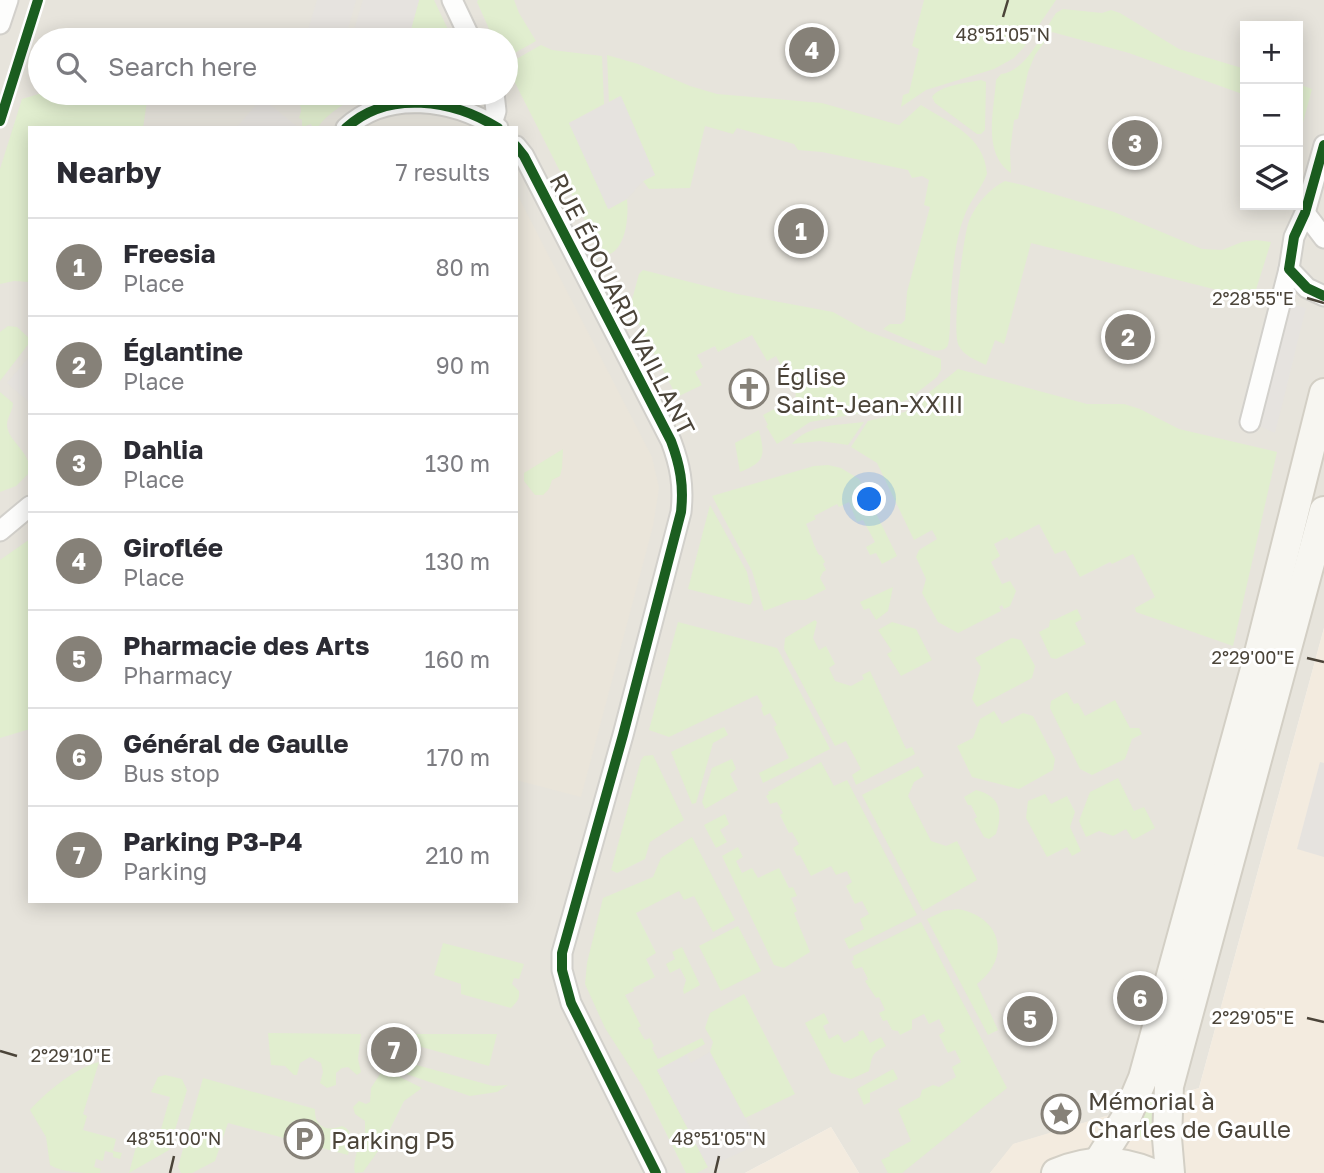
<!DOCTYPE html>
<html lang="en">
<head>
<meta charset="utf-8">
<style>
  :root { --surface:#fff; --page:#f2f2f3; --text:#2b2b33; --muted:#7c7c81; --line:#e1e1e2; --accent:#868178 }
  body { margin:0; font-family:"Golos Text",sans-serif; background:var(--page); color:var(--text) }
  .controls { position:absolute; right:21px; top:21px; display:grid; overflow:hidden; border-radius:0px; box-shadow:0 4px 18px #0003 }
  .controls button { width:63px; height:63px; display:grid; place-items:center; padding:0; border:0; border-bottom:2px solid var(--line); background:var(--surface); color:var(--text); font:35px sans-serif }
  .you { position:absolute; left:870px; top:500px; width:24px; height:24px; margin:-18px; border:5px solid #fff; border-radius:50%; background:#1a73e8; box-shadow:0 0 0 10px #1a73e833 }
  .badge { display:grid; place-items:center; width:46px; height:46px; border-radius:50%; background:var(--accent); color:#fff; font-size:23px; font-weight:700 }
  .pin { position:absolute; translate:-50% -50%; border:4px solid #fff; box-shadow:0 2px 7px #0006 }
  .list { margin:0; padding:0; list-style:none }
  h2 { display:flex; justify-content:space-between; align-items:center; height:91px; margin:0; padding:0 28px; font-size:30px }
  h2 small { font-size:23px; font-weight:400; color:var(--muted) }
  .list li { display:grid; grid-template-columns:46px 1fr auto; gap:21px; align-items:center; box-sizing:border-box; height:98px; padding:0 28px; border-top:2px solid var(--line) }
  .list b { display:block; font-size:26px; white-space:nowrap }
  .list p { margin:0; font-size:23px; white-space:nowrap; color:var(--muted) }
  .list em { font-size:23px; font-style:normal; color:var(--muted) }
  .icon { flex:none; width:38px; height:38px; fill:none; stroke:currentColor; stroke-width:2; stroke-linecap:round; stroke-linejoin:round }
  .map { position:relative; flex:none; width:1324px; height:1173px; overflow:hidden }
  .search { position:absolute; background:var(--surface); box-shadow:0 4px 18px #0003; left:28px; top:28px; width:490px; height:77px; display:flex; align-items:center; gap:18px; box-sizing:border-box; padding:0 24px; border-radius:38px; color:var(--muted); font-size:26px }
  .panel { position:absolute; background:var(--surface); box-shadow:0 4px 18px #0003; left:28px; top:126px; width:490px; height:777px; border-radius:0px }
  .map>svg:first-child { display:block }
</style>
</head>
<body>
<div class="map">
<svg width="1324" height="1173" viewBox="0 0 1324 1173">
  <rect width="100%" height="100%" fill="#f4f2ee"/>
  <path fill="#e7e4dc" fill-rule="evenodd" d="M 0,0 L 1324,0 L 1324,628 L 1199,1088 L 1014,1144 L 990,1173 L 859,1173 L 831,1127 L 745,1173 L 0,1173 ZM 1245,26 L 1298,26 L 1298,205 L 1245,205 ZM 40,40 L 506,40 L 506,93 L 40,93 ZM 30,128 L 516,128 L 516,901 L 30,901 Z"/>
  <g fill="#f3ebdf">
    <polygon points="1324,628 1324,1173 990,1173 1013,1144 1199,1088"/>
    <polygon points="831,1127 859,1173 745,1173"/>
  </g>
  <polygon fill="#eae5da" points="516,192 652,457 659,488 653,526 581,797 516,780"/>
  <g fill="#e1eecf">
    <polygon points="419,0 434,0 453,40 408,40"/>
    <polygon points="478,0 514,0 519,13 536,41 506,58 506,40 494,40 477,2"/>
    <polygon points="924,0 1056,0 1024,47 1014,58 994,69 926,90 901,107 903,95 909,93 919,49 912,46"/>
    <path d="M 1063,9 L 1102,13 L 1111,10 L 1120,13 L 1179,49 L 1245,69 L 1245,95 L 1129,53 L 1052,32 L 1035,55 L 1028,72 L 1018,119 L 1014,120 L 1010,152 L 1011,173 C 982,153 994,111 996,80 L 1001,74 C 1027,71 1043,32 1056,13 Z"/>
    <path d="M 541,45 L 552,50 L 602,56 L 604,104 L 569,123 L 609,209 L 627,199 C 629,217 626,254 603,256 L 506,65 Z"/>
    <path d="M 607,55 L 638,64 L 690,86 L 717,94 L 822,103 L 899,125 L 921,105 C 950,124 984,135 987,174 C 981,189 969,202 964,217 C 955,240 953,268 951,293 C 950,302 951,343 947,347 C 943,351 937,351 932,350 L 883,329 L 890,324 L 901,324 L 905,320 L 907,292 L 930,207 L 924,205 L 929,180 L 922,176 L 912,178 L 908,170 L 822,152 L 798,150 L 794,144 L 737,128 L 733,134 L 705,126 L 690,188 L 649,189 L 643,181 L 655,175 L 620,96 L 609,102 Z"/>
    <path d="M 981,80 L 986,82 L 985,130 L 981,134 L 977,134 L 935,103 L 932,97 C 940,85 967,83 981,80 Z"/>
    <polygon points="1298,84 1312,89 1298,141"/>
    <polygon points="42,93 141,93 147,101 143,128 30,128 30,282 14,281 0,284 0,169 22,99"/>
    <path d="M 292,93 L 364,93 C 346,102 329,112 317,128 L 313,128 L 311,124 L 302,127 L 302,120 L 299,118 C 304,106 300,104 290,98 Z"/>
    <path d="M 1005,181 L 1023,185 L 1114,212 L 1202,249 L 1222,250 L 1242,242 L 1256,240 L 1271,242 L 1253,299 L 1031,243 L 1004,344 L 995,340 L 986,365 C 976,360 964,356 959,346 C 951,334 963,237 969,221 C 976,204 989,189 1005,181 Z"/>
    <polygon points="643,270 737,294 833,312 867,331 941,359 941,370 937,377 909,399 885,409 810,422 777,444 766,426 768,425 763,415 795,398 796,394 776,356 767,361 752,335 718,352 715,346 697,355 703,367 695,372 702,385 677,397 630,307 639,274"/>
    <polygon points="8,326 17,327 30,339 30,342 0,381 0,332"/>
    <polygon points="958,369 1087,404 1124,404 1140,409 1179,429 1277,452 1233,646 1136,612 1135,608 1155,597 1133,554 1112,564 1110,562 1080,577 1065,550 1055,554 1039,524 1009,540 1007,537 994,544 1000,556 991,562 1002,584 1010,581 1016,591 1010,606 1004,609 1002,605 999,607 1001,611 958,633 938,622 922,593 926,579 916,557 919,550 937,539 932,530 914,540 877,463 851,447 868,421 905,412"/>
    <path d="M 0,392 L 13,403 C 13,410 7,418 7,425 C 8,442 30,450 30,472 L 16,486 L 0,492 Z"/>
    <path d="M 864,422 L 848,445 L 820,441 L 792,444 C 808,424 840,425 864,422 Z"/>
    <path d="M 759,430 C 765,456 766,461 740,472 L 735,443 Z"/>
    <polygon points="563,449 562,468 560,476 552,480 549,489 543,495 535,495 524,481 524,473"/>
    <path d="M 828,465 L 841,468 L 859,479 L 897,556 L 882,564 L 876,553 L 870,555 L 866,547 L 875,542 L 863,520 L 857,522 L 849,502 L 839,507 L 837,504 L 814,516 L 816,519 L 806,524 C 811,534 813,545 819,555 L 821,555 L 825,562 L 823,564 L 826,570 L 823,572 L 820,578 L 826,589 L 805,600 L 793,600 L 764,611 L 752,571 L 712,496 L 814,466 Z"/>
    <polygon points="710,505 747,572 753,600 750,605 688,589"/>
    <polygon points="30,539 30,729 0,738 0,560"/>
    <polygon points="893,587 888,611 876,620 869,608 864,610 860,602"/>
    <polygon points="1077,609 1082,619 1075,623 1086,644 1056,659 1051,658 1039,632 1049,627 1050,620 1054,620"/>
    <polygon points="815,620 817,622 813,638 819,650 826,646 835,664 829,668 835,681 851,686 864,679 862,675 870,671 906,749 912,747 915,754 856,785 852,775 861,769 846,741 835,746 784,649 785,638"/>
    <polygon points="678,622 777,648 830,749 763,783 759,773 789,758 774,727 777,725 770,713 764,716 761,708 763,706 757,695 669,737 649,730"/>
    <polygon points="892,622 916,629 932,660 901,676 887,654 892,651 878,630"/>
    <polygon points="1012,638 1021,640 1035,666 1032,678 977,707 972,699 981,667 975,658"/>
    <polygon points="1067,692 1074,704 1078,703 1085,716 1115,700 1130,728 1139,728 1142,734 1132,739 1125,759 1092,775 1080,769 1050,708 1051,701"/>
    <polygon points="994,711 1002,724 1023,713 1033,716 1055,759 1053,770 1019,789 972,777 957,746 973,738 980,719"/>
    <polygon points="724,727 728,735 713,743 696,803 692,804 671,752"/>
    <polygon points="653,755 684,820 650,842 645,859 617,873 611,870 641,760 644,756"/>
    <polygon points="732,759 736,769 730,774 738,790 705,809 702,802 712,768"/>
    <polygon points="821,762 834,786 847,780 917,915 849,949 844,939 864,929 860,919 869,914 862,901 855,904 846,886 852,882 847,871 836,875 831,866 811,876 800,855 797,856 793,848 799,844 792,832 789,833 780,815 783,813 777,802 770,804 766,796 769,794 768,792"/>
    <polygon points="918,766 924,776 914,782 908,796 931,841 946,846 957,841 977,880 923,911 862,795"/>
    <polygon points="1118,778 1134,811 1144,807 1155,828 1133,840 1126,829 1113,836 1099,831 1086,837 1079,821 1090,792"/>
    <path d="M 976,790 C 1001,796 1003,813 996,834 L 989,839 L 984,837 L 974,819 L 977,817 L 971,805 L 968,805 L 964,797 Z"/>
    <polygon points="1045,794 1051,804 1067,796 1075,812 1070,827 1081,851 1072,856 1067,847 1047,857 1026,818 1028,801"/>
    <polygon points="725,814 729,824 720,830 727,842 716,848 704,825"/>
    <polygon points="692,837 735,920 713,932 694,896 684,900 679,891 636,913 656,953 646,959 655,977 633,988 634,991 625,995 641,1026 638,1028 645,1040 650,1038 654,1046 652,1048 658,1059 702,1038 705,1044 657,1070 708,1167 697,1173 686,1173 643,1087 605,1028 585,984 587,963 603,898 653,877 661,858"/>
    <polygon points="738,847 743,857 736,861 742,873 752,868 758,878 779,868 789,888 793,887 797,896 791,898 797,911 794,913 810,952 784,968 774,965 722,856"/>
    <path d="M 958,909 C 1001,917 1012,957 977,984 L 998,1030 L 988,1035 L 927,919 L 944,911 Z"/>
    <polygon points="921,922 1007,1088 902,1173 888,1173 881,1160 890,1156 889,1153 911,1141 898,1109 920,1097 922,1090 933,1085 939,1087 956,1077 952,1067 961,1062 955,1050 948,1053 939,1035 945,1031 939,1019 929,1024 924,1014 912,1020 912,1029 900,1035 898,1031 892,1030 887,1020 883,1021 879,1013 885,1010 879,997 876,998 865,981 868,979 862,967 855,969 851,961 854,960 853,956"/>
    <polygon points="738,926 761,971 721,991 699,946"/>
    <path d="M 443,943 L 524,964 L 519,979 L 514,978 L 512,984 L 519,991 C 520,999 517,1002 511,1008 L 461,994 L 461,984 L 434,975 Z"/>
    <polygon points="682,947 700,985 684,994 683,990 686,980 680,968 670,973 666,964 675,959 672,952"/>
    <polygon points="744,994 795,1094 745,1118 710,1052 713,1042 705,1028 710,1013"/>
    <path d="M 824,1013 L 829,1023 L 823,1026 L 829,1039 L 838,1034 L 844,1043 L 859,1035 L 858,1032 L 863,1030 L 870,1043 L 881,1037 L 886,1046 C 870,1054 873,1056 869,1071 L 851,1079 L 831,1073 L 805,1023 Z"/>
    <polygon points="268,1033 361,1034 358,1059 361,1072 357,1075 348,1067 342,1068 336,1073 336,1085 327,1088 320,1083 323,1072 321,1063 310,1057 300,1063 297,1075 294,1075 285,1066 271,1065"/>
    <polygon points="373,1034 497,1034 489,1066 397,1040 391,1058 493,1086 508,1085 497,1092 470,1096 389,1068 381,1057 370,1051"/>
    <path d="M 99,1062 L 83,1114 L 87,1116 L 83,1130 L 116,1139 L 113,1151 L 122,1153 L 120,1159 L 113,1157 L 113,1153 L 105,1151 L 103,1161 L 96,1159 L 94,1167 L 101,1169 L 100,1173 C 83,1173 64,1173 50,1165 L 46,1137 L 30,1110 C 46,1092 75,1068 99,1062 Z"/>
    <polygon points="893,1069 898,1079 870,1093 870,1102 864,1105 857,1089"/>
    <path d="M 382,1071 L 400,1077 L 422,1088 L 404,1101 L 381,1147 L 363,1172 L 355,1173 C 352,1163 359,1149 359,1138 L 365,1133 L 365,1121 L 355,1114 L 353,1107 L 359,1101 L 366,1104 L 370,1102 L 371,1088 Z"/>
    <polygon points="165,1075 182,1079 187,1090 169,1150 129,1173 139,1135 158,1140 170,1097 151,1092 158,1077"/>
    <path d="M 203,1078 L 315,1109 C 314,1127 327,1132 342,1126 C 355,1131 350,1144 348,1155 L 228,1123 L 215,1161 L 192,1173 L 181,1173 L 178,1167 Z"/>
    <polygon points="1152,1089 1160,1091 1155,1143 1134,1134 1141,1124"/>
  </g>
  <g fill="#e6e3df">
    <polygon points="317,0 356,0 345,40 305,40"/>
    <polygon points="363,0 419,0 408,40 351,40"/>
    <polygon points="621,96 655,175 643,181 627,199 608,209 569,123"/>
    <polygon points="262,98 299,128 236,128"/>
    <polygon points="1286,303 1306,308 1275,433 1250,422"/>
    <polygon points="30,356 30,403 7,383"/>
    <polygon points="1320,762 1324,763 1324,857 1297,849"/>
    <polygon points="710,1052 759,1144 708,1167 657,1070 687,1055 691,1063"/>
  </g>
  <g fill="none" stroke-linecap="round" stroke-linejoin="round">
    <defs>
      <g id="minor">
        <polyline points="452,0 471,40"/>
        <polyline points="0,24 8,0"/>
        <polyline points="492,124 496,111 494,93"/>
        <path d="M 346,128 C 388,89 454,100 498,128"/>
        <polyline points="1324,145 1305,213 1294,237 1289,269 1307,288 1324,296"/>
        <path d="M 516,146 L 524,156 L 671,441 C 680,465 684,485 681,512 L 623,735 L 562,953 L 562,970 L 571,1003 L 656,1173"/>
        <polyline points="1305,213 1324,238"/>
        <polyline points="1250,422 1289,269"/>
        <polyline points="0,531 30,506"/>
      </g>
      <g id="secondary">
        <polyline points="1098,1162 1127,1116 1143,1078 1255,669 1324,393"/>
        <path d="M 1056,1173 C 1088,1159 1120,1159 1152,1173"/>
        <polyline points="1170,1173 1167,1138 1169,1086 1324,511"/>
      </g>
    </defs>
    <use href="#minor" stroke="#d2d0cb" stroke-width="23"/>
    <use href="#secondary" stroke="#d3cfc5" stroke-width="32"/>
    <use href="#minor" stroke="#fdfdfc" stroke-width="19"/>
    <use href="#secondary" stroke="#f7f6f1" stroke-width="28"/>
    <defs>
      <g id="cycleway">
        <polyline points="0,121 38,0"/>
        <path d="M 346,128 C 388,89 454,100 498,128"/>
        <polyline points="1324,145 1305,213 1294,237 1289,269 1307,288 1324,296"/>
        <path d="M 516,146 L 524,156 L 671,441 C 680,465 684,485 681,512 L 623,735 L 562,953 L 562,970 L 571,1003 L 656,1173"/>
      </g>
    </defs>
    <use href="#cycleway" stroke="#fff" stroke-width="15"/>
    <use href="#cycleway" stroke="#1b5e20" stroke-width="10"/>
  </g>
  <path fill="none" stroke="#4b4439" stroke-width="2.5" d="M 1003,17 L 1008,0M 1307,298 L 1324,303M 1307,658 L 1324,662M 1307,1018 L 1324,1022M 0,1051 L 17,1056M 170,1173 L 174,1156M 715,1173 L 719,1156"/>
  <defs>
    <symbol id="church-ring" viewBox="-11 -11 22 22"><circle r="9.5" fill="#fff" stroke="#868178" stroke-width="1.5"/><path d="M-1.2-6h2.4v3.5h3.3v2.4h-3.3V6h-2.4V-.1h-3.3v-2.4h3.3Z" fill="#868178"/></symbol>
    <symbol id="sight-ring" viewBox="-11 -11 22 22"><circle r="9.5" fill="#fff" stroke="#868178" stroke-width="1.5"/><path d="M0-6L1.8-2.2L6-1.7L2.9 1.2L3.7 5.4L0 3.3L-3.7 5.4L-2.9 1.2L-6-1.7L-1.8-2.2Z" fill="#868178"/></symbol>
    <symbol id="parking-ring" viewBox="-11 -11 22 22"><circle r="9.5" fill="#fff" stroke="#868178" stroke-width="1.5"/><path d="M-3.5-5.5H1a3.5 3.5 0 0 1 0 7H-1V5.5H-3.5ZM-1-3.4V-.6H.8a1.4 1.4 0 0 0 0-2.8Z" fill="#868178"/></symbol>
  </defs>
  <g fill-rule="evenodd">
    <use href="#church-ring" x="727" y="367" width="44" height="44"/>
    <use href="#sight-ring" x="1039" y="1092" width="44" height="44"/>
    <use href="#parking-ring" x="282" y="1117" width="44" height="44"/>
  </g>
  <g text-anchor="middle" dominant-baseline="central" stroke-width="6" stroke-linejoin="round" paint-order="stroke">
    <g font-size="24" fill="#4b4439" stroke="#fff">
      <text transform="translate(623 304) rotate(63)">RUE ÉDOUARD VAILLANT</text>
    </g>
    <g font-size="24" fill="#4b4439" stroke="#fff" text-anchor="start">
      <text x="776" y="375">Église<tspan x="776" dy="28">Saint-Jean-XXIII</tspan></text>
      <text x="1088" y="1100">Mémorial à<tspan x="1088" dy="28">Charles de Gaulle</tspan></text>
      <text x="331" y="1139">Parking P5</text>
    </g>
  </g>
  <g font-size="18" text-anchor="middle" fill="#4b4439" stroke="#fff" stroke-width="6" stroke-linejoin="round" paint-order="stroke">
    <text x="1003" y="41">48°51'05"N</text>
    <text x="1253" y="305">2°28'55"E</text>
    <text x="1253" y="664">2°29'00"E</text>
    <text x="1253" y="1024">2°29'05"E</text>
    <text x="71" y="1062">2°29'10"E</text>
    <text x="174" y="1145">48°51'00"N</text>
    <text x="719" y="1145">48°51'05"N</text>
  </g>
</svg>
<div class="controls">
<button>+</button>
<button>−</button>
<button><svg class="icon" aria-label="layers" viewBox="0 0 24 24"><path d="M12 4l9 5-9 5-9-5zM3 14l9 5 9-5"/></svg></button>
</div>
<div class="you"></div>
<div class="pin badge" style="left:801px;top:231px">1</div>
<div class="pin badge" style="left:1128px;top:337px">2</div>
<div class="pin badge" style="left:1135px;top:143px">3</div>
<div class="pin badge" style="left:812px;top:50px">4</div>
<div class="pin badge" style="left:1030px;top:1019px">5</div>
<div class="pin badge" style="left:1140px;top:998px">6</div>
<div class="pin badge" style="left:394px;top:1050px">7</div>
<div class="search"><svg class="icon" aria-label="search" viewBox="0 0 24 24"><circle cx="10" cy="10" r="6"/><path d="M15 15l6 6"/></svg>Search here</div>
<section class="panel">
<h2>Nearby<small>7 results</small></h2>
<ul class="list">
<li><span class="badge">1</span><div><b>Freesia</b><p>Place</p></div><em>80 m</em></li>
<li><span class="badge">2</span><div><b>Églantine</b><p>Place</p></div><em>90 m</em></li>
<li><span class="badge">3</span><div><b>Dahlia</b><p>Place</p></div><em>130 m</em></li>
<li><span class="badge">4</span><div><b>Giroflée</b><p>Place</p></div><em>130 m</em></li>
<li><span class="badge">5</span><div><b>Pharmacie des Arts</b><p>Pharmacy</p></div><em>160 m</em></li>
<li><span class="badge">6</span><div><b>Général de Gaulle</b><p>Bus stop</p></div><em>170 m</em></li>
<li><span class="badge">7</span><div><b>Parking P3-P4</b><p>Parking</p></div><em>210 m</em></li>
</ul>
</section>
</div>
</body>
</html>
